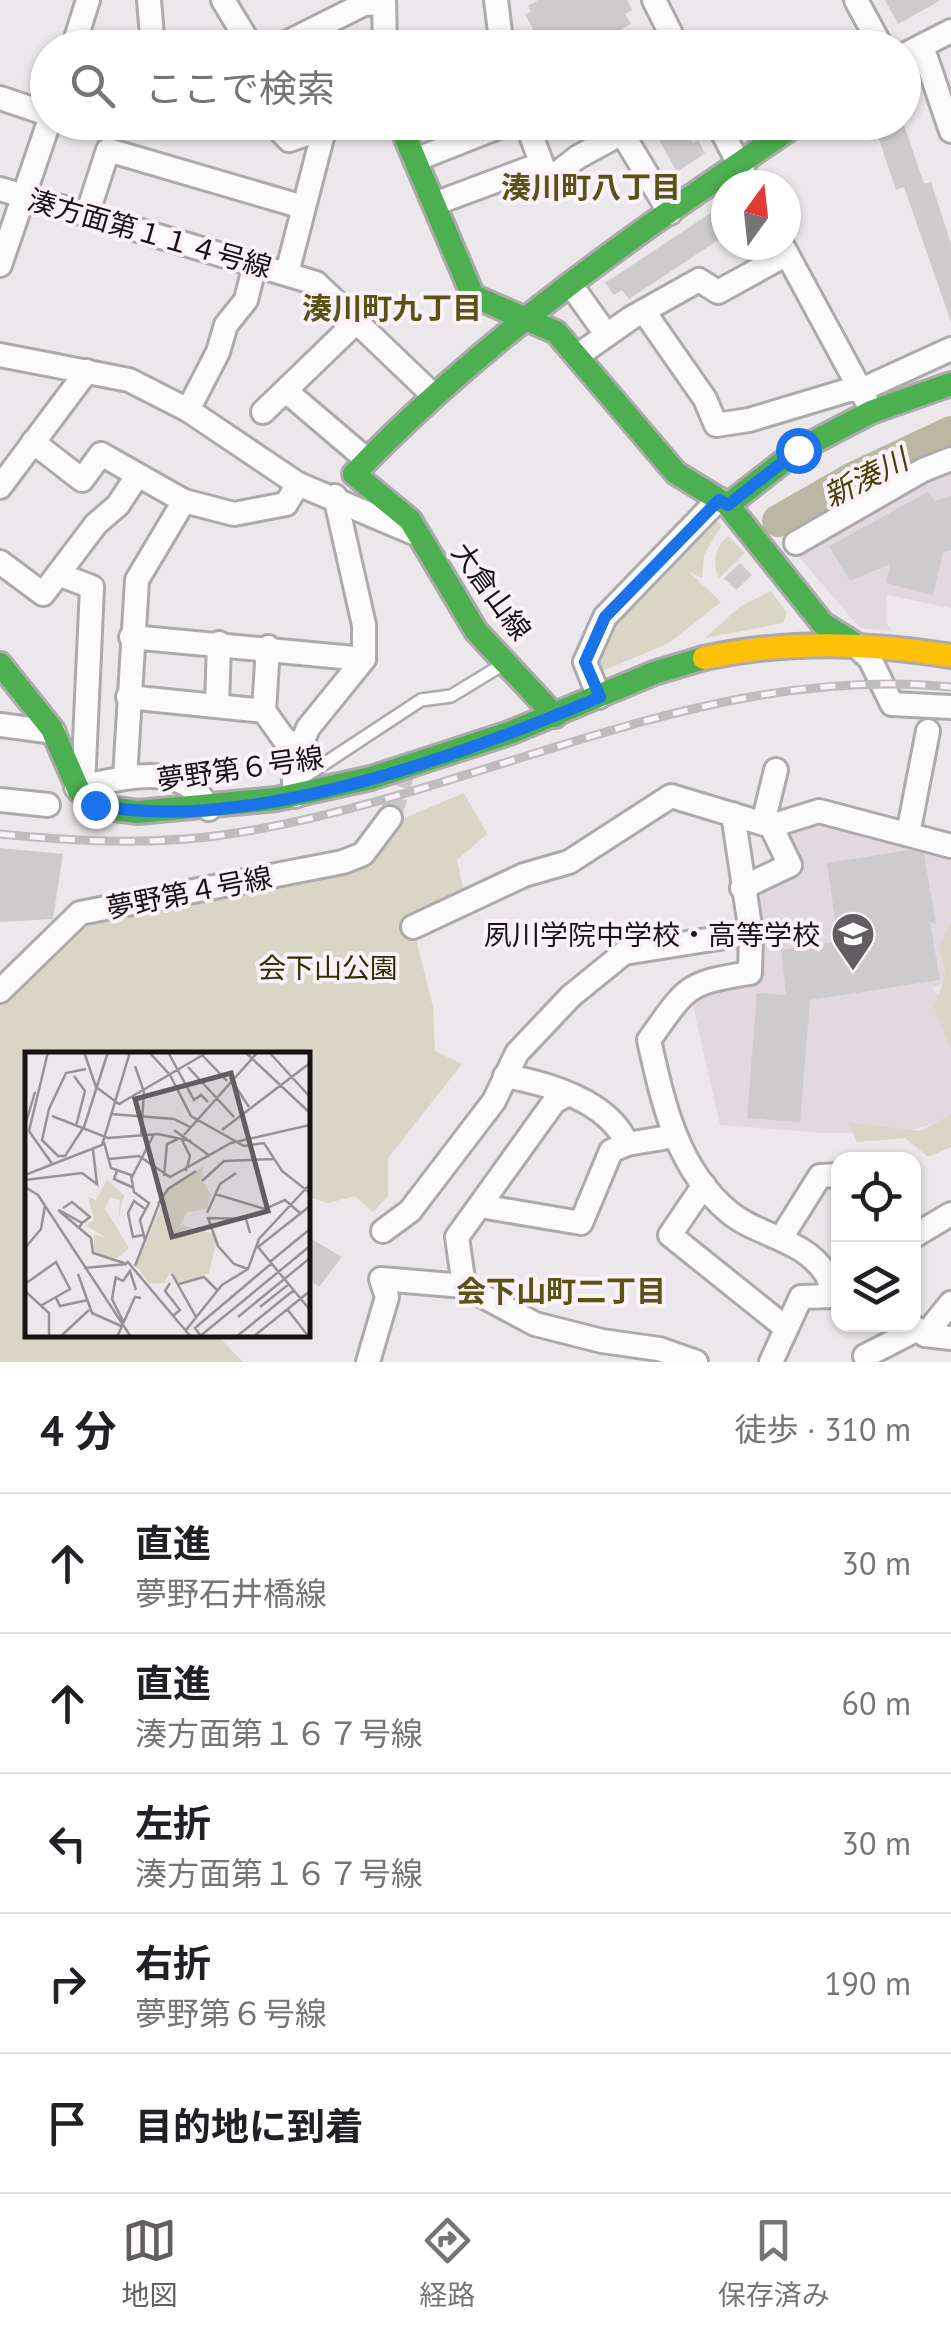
<!DOCTYPE html>
<html lang="ja">
<head>
<meta charset="utf-8">
<style>
  :root { --surface:#fff; --page:#f2f2f2; --text:#202124; --muted:#757577; --line:#e0e0e0; --accent:#615d60 }
  body { margin:0; font-family:"PT Sans","Noto Sans JP",sans-serif; background:var(--page); color:var(--text) }
  .controls { position:absolute; right:30px; bottom:30px; display:grid; overflow:hidden; border-radius:20px; box-shadow:0 2px 8px #0004 }
  .controls button { width:90px; height:90px; display:grid; place-items:center; padding:0; border:0; border-bottom:2px solid var(--line); background:var(--surface); color:var(--text); font:50px sans-serif }
  .compass { position:absolute; left:711px; top:170px; width:90px; height:90px; border-radius:50%; background:var(--surface); box-shadow:0 2px 8px #0004; rotate:15deg }
  .stop { position:absolute; width:30px; height:30px; margin:-22px; border:8px solid #1a73e8; border-radius:50%; background:#fff }
  .stop.end { background:#1a73e8; border-color:#fff; box-shadow:0 2px 10px #0008 }
  .list { margin:0; padding:0; list-style:none }
  h2 { display:flex; justify-content:space-between; align-items:center; height:130px; margin:0; padding:0 40px; font-size:42px }
  h2 small { font-size:32px; font-weight:400; color:var(--muted) }
  .list li { display:grid; grid-template-columns:65px 1fr auto; gap:30px; align-items:center; box-sizing:border-box; height:140px; padding:0 40px; border-top:2px solid var(--line) }
  .list b { display:block; font-size:38px; white-space:nowrap }
  .list p { margin:0; font-size:32px; white-space:nowrap; color:var(--muted) }
  .list em { font-size:32px; font-style:normal; color:var(--muted) }
  .icon { flex:none; width:55px; height:55px; fill:none; stroke:currentColor; stroke-width:2; stroke-linecap:round; stroke-linejoin:round }
  .map { position:relative; flex:none; width:951px; height:1362px; overflow:hidden }
  .search { position:absolute; background:var(--surface); box-shadow:0 2px 8px #0004; left:30px; right:30px; top:30px; height:110px; display:flex; align-items:center; gap:25px; box-sizing:border-box; padding:0 35px; border-radius:55px; color:var(--muted); font-size:38px }
  .sheet { height:830px; background:var(--surface) }
  nav { display:flex; justify-content:space-around; align-items:center; box-sizing:border-box; height:140px; border-top:2px solid var(--line); background:var(--surface); font-size:28px; color:var(--muted) }
  nav a { display:grid; justify-items:center; gap:5px }
  nav .on { color:var(--accent) }
  .map>svg:first-child { display:block }
</style>
</head>
<body>
<div class="map">
<svg width="951" height="1362" viewBox="0 0 951 1362">
  <rect width="100%" height="100%" fill="#ebe7ea"/>
  <g fill="#e2d8e0">
    <polygon points="951,474 951,608 887,595 886,621 891,631 860,628 799,557 923,484"/>
    <polygon points="825,816 951,851 951,960 948,981 933,988 951,1018 951,1120 901,1132 825,1133 720,1125 692,1001 755,979 751,893 798,864 778,830"/>
  </g>
  <g fill="#dad6c7">
    <polygon points="713,519 722,525 704,555 702,578 688,571 721,602 669,643 598,673 592,660 615,620"/>
    <path d="M 728,536 L 745,553 L 719,578 C 712,561 714,549 728,536 Z"/>
    <polygon points="771,591 787,613 783,623 705,638 741,606"/>
    <polygon points="464,793 487,834 457,860 465,896 412,923 433,1007 435,1051 462,1064 388,1158 388,1196 373,1212 355,1196 328,1203 308,1197 308,1054 28,1054 28,1334 217,1335 243,1362 0,1362 0,1001 81,927 355,869 372,860 397,821"/>
    <polygon points="951,923 951,1050 934,1007 946,974 939,948"/>
    <polygon points="951,1115 951,1147 928,1157 905,1138 857,1142 847,1122 920,1131"/>
  </g>
  <g fill="none" stroke-linecap="round" stroke-linejoin="round">
    <polyline stroke="#bbb7a3" stroke-width="32" points="778,521 853,478 951,432"/>
  </g>
  <g fill="#cecbcd">
    <polygon points="538,0 627,0 632,10 625,14 631,24 586,48 543,48 525,14 531,12 528,6"/>
    <polygon points="885,0 941,0 898,24"/>
    <polygon points="649,122 682,122 693,143 698,140 705,153 677,172"/>
    <polygon points="873,122 903,122 924,184 931,182 951,244 951,322 904,187 896,190"/>
    <polygon points="726,203 726,235 629,299 622,290 614,295 605,283"/>
    <polygon points="928,492 935,501 951,496 951,550 943,552 933,595 886,583 890,564 850,581 829,546"/>
    <polygon points="740,563 752,575 736,590 724,578"/>
    <polygon points="0,848 63,854 53,919 0,922"/>
    <polygon points="909,850 924,854 936,924 930,922 940,980 810,1000 800,1122 747,1118 757,993 786,995 781,950 838,941 827,863"/>
    <polygon points="308,1237 342,1257 319,1287 308,1278"/>
  </g>
  <g fill="none" stroke-linecap="round" stroke-linejoin="round">
    <polyline stroke="#cbc7ca" stroke-width="22" stroke-dasharray="22 11" stroke-linecap="butt" points="390,818 405,769"/>
    <defs>
      <polyline id="lane" points="295,783 421,700 451,696 502,665"/>
      <g id="street">
        <polyline points="149,0 153,48"/>
        <polyline points="223,0 252,48"/>
        <polyline points="384,0 385,48"/>
        <polyline points="496,0 502,48"/>
        <polyline points="654,0 678,48"/>
        <polyline points="856,0 882,48"/>
        <polyline points="922,46 951,131"/>
        <polyline points="73,48 88,0"/>
        <polyline points="295,48 290,41 364,4 384,3"/>
        <polyline points="904,55 951,31"/>
        <polyline points="0,98 48,114"/>
        <polyline points="272,122 289,140 324,128"/>
        <polyline points="526,122 548,180 578,157 622,133 670,213"/>
        <polyline points="717,122 750,185"/>
        <polyline points="415,160 511,122"/>
        <polyline points="0,189 316,283 434,396"/>
        <polyline points="434,204 541,164"/>
        <polyline points="87,215 108,150 303,207"/>
        <polyline points="782,245 866,400"/>
        <polyline points="0,265 49,122"/>
        <polyline points="287,273 326,122"/>
        <polyline points="571,285 606,334"/>
        <polyline points="645,313 705,399 716,425 749,420 849,390 861,390 951,349"/>
        <polyline points="0,355 129,380 188,410 298,484 414,533"/>
        <polyline points="577,356 631,318 699,280 718,292 787,254"/>
        <polyline points="286,391 367,460"/>
        <polyline points="188,410 218,352 226,325 246,300 255,264"/>
        <polyline points="263,412 355,323"/>
        <polyline points="33,442 82,480 101,454 184,501"/>
        <polyline points="0,487 87,371"/>
        <polyline points="796,543 923,470 951,459"/>
        <polyline points="0,562 43,594 96,524 118,505 137,476"/>
        <polyline points="58,574 92,587 83,786"/>
        <polyline points="131,637 364,659"/>
        <polyline points="852,642 870,659 892,704 951,707"/>
        <polyline points="128,697 264,711 284,739 299,746"/>
        <polyline points="599,697 585,662 605,617 719,499"/>
        <polyline points="217,706 219,643"/>
        <polyline points="264,711 268,647"/>
        <polyline points="0,725 54,732"/>
        <path d="M 125,778 C 159,773 191,775 209,809"/>
        <polyline points="76,787 125,778 137,580 184,501 234,514 286,504 298,484"/>
        <polyline points="295,796 293,766 308,728 364,659 364,625 335,496"/>
        <polyline points="0,800 48,805"/>
        <path d="M 733,814 L 751,933 L 750,973 C 685,983 687,987 649,1040 C 663,1103 677,1169 729,1212 C 757,1236 805,1239 826,1274 C 830,1280 830,1289 833,1296 L 838,1296"/>
        <polyline points="763,823 776,770"/>
        <polyline points="908,834 928,731"/>
        <polyline points="742,888 790,865 771,826"/>
        <polyline points="413,927 524,875 569,862 671,796 771,826 819,811 951,846"/>
        <polyline points="0,991 80,913 343,862 363,854 390,818"/>
        <path d="M 505,1076 C 547,1083 609,1101 627,1144 L 675,1136"/>
        <polyline points="704,1185 670,1235 786,1328"/>
        <polyline points="480,1206 581,1223 611,1151 627,1144"/>
        <polyline points="383,1231 410,1211 494,1101 517,1053 571,996 624,953 751,933"/>
        <polyline points="914,1236 951,1214"/>
        <polyline points="781,1238 820,1176 838,1175"/>
        <polyline points="464,1286 457,1237 554,1102 568,1094"/>
        <polyline points="910,1324 925,1335 951,1338"/>
        <polyline points="925,1335 951,1303"/>
        <polyline points="865,1356 914,1331"/>
        <polyline points="368,1362 387,1297 381,1279 464,1286 535,1324 602,1341 659,1349 696,1362"/>
        <polyline points="771,1362 801,1297 833,1296"/>
      </g>
      <g id="fast">
        <polyline points="399,122 473,296 556,332 676,473 728,505 823,624 852,642"/>
        <polyline points="728,505 798,450 871,412 951,384"/>
        <polyline points="0,664 52,729 79,791 107,808 138,812 276,799 371,778 509,733 654,673 704,658"/>
        <path d="M 555,716 L 476,631 L 410,520 L 354,474 C 487,335 642,229 800,122"/>
      </g>
      <path id="slow" d="M 704,658 C 787,640 868,642 951,656"/>
    </defs>
    <use href="#lane" stroke="#adaaac" stroke-width="16"/>
    <use href="#street" stroke="#adaaac" stroke-width="28"/>
    <use href="#fast" stroke="#adaaac" stroke-width="28"/>
    <use href="#slow" stroke="#adaaac" stroke-width="28"/>
    <use href="#lane" stroke="#fcfbfc" stroke-width="11"/>
    <use href="#street" stroke="#fcfbfc" stroke-width="22"/>
    <use href="#fast" stroke="#4caf50" stroke-width="22"/>
    <use href="#slow" stroke="#ffc107" stroke-width="22"/>
    <defs>
      <path id="rail" d="M 0,834 C 81,842 162,846 242,832 C 479,793 706,662 951,687"/>
    </defs>
    <use href="#rail" stroke="#bebdbe" stroke-width="9"/>
    <use href="#rail" stroke="#fbf2f9" stroke-width="5" stroke-dasharray="15" stroke-linecap="butt"/>
  </g>
  <g fill="none" stroke-linecap="round" stroke-linejoin="round">
    <path stroke="#1a73e8" stroke-width="12" d="M 95,805 C 246,835 461,756 600,697 L 585,662 L 605,617 L 719,500 L 728,505 L 798,450"/>
  </g>
  <defs>
    <symbol id="school-pin" viewBox="-11 -11 22 30"><path d="M0 17L-7.5 6A9.5 9.5 0 1 1 7.5 6Z" fill="#615d60" stroke="#fbf2f9"/><path d="M0-5L7-2L0 1L-7-2ZM-4 1L0 2.5L4 1V4Q0 6-4 4Z" fill="#fff"/></symbol>
  </defs>
  <g fill-rule="evenodd">
    <use href="#school-pin" x="828" y="909" width="50" height="68"/>
  </g>
  <g text-anchor="middle" dominant-baseline="central" stroke-width="8" stroke-linejoin="round" paint-order="stroke">
    <g font-size="28" fill="#161315" stroke="#fbf2f9">
      <text transform="translate(150 233) rotate(16)">湊方面第１１４号線</text>
      <text transform="translate(492 591) rotate(54)">大倉山線</text>
      <text transform="translate(240 768) rotate(-8)">夢野第６号線</text>
      <text transform="translate(189 892) rotate(-11)">夢野第４号線</text>
    </g>
    <g font-size="28" fill="#161315" stroke="#fbf2f9" text-anchor="end">
      <text x="820" y="934">夙川学院中学校・高等学校</text>
    </g>
    <g font-size="28" fill="#332d03" stroke="#fbf2f9">
      <text x="328" y="967">会下山公園</text>
    </g>
    <g font-size="30" font-weight="bold" fill="#5b5215" stroke="#fbf2f9">
      <text x="591" y="186">湊川町八丁目</text>
      <text x="392" y="307">湊川町九丁目</text>
      <text x="561" y="1290">会下山町二丁目</text>
    </g>
    <g font-size="30" font-style="italic" fill="#494108" stroke="#fbf2f9">
      <text transform="translate(865 477) rotate(-27)">新湊川</text>
    </g>
  </g>
  <g transform="translate(25 1052)">
    <rect width="285" height="285" fill="#ebe7ea"/>
    <path d="M 178,114 L 177,129 L 186,142 L 182,157 L 162,160 L 155,173 L 193,183 L 184,221 L 154,232 L 145,221 L 139,231 L 125,232 L 111,214 L 143,138 ZM 82,128 L 99,143 L 93,169 L 95,148 L 85,145 L 80,157 L 104,196 L 88,210 L 69,201 L 69,183 L 81,186 L 61,173 L 69,168 L 63,145 L 71,148 Z" fill="#dad6c7"/>
    <path fill="none" stroke="#969295" stroke-width="2.5" d="M 23,0 L 4,79 L 28,113M 59,0 L 71,35 L 94,52 L 183,0M 124,0 L 145,23 L 166,64 L 219,94 L 239,91 L 257,119 L 285,141M 143,0 L 169,48 L 176,43 L 183,50M 220,0 L 285,61M 244,0 L 285,45M 178,4 L 202,29M 110,14 L 119,40 L 116,83M 163,15 L 209,65M 61,17 L 41,21 L 24,57 L 17,88 L 33,104 L 40,104 L 59,75 L 83,0M 49,24 L 60,39 L 51,74M 205,26 L 224,55M 86,62 L 149,67 L 165,75M 27,64 L 83,86 L 133,82 L 166,89M 0,74 L 10,40M 149,78 L 185,104M 197,78 L 285,11M 159,83 L 233,0M 157,88 L 165,104 L 161,119M 79,90 L 86,116 L 106,123 L 109,140 L 124,151 L 115,168 L 120,188M 84,107 L 114,104 L 145,125 L 206,91 L 285,73M 92,119 L 89,127 L 109,136M 0,123 L 77,93 L 105,0M 139,124 L 142,92 L 153,87M 107,125 L 129,82M 0,128 L 57,121 L 72,132 L 68,98M 177,129 L 199,109 L 249,107M 0,135 L 13,143 L 106,285M 190,142 L 240,157 L 260,148 L 275,161M 133,152 L 143,137 L 171,119M 285,154 L 233,195 L 285,258M 38,156 L 47,150 L 65,165 L 57,171M 33,158 L 66,186M 34,158 L 57,171 L 54,176M 182,161 L 195,132 L 211,121M 118,183 L 108,185 L 103,161 L 109,149 L 120,157M 0,196 L 16,177 L 20,154M 102,209 L 166,285M 246,209 L 285,177M 110,214 L 134,152M 59,216 L 102,212 L 68,201 L 66,186M 223,217 L 209,212 L 193,194 L 183,166 L 221,167 L 225,181M 53,222 L 67,261 L 96,274M 147,222 L 171,265M 91,224 L 87,247 L 98,269M 92,226 L 98,229 L 105,219 L 111,238M 145,231 L 140,239 L 155,258 L 149,263M 0,232 L 31,210 L 45,237 L 17,253M 154,232 L 179,225 L 193,239M 0,239 L 24,261 L 24,285M 31,246 L 35,254 L 63,248M 235,255 L 264,232M 262,257 L 284,285M 213,265 L 285,206M 161,278 L 197,233 L 223,217 L 234,187 L 285,132M 175,283 L 170,276 L 247,211M 35,285 L 64,258M 92,285 L 110,245 L 116,246M 174,285 L 285,194M 211,285 L 269,238M 228,285 L 285,239"/>
    <path fill="#615d60" fill-opacity="0.15" stroke="#615d60" stroke-width="5" d="M 206,21 L 243,159 L 147,185 L 110,47 Z"/>
    <rect width="285" height="285" fill="none" stroke="#161315" stroke-width="5"/>
  </g>
</svg>
<div class="controls">
<button><svg class="icon" aria-label="locate" viewBox="0 0 24 24"><circle cx="12" cy="12" r="6"/><path d="M12 2v4M12 18v4M2 12h4M18 12h4"/></svg></button>
<button><svg class="icon" aria-label="layers" viewBox="0 0 24 24"><path d="M12 4l9 5-9 5-9-5zM3 14l9 5 9-5"/></svg></button>
</div>
<svg class="compass" viewBox="-18 -18 36 36"><path d="M0-13l5 13h-10z" fill="#e53935"/><path d="M0 13l5-13h-10z" fill="#757577"/></svg>
<div class="stop" style="left:798px;top:450px"></div>
<div class="stop end" style="left:95px;top:805px"></div>
<div class="search"><svg class="icon" aria-label="search" viewBox="0 0 24 24"><circle cx="10" cy="10" r="6"/><path d="M15 15l6 6"/></svg>ここで検索</div>
</div>
<section class="sheet">
<h2>4 分<small>徒歩 · 310 m</small></h2>
<ul class="list">
<li><svg class="icon" aria-label="ahead" viewBox="0 0 24 24"><path d="M12 20V5M6 11l6-6 6 6"/></svg><div><b>直進</b><p>夢野石井橋線</p></div><em>30 m</em></li>
<li><svg class="icon" aria-label="ahead" viewBox="0 0 24 24"><path d="M12 20V5M6 11l6-6 6 6"/></svg><div><b>直進</b><p>湊方面第１６７号線</p></div><em>60 m</em></li>
<li><svg class="icon" aria-label="left" viewBox="0 0 24 24"><path d="M17 20v-9H6M10 6l-5 5 5 5"/></svg><div><b>左折</b><p>湊方面第１６７号線</p></div><em>30 m</em></li>
<li><svg class="icon" aria-label="right" viewBox="0 0 24 24"><path d="M7 20v-9h11M14 6l5 5-5 5"/></svg><div><b>右折</b><p>夢野第６号線</p></div><em>190 m</em></li>
<li><svg class="icon" aria-label="arrive" viewBox="0 0 24 24"><path d="M6 21V4h12l-3 4 3 4H6"/></svg><div><b>目的地に到着</b></div></li>
</ul>
</section>
<nav>
<a class="on"><svg class="icon" aria-label="map" viewBox="0 0 24 24"><path d="M3 6l6-2 6 2 6-2v14l-6 2-6-2-6 2zM9 4v14M15 6v14"/></svg>地図</a>
<a><svg class="icon" aria-label="directions" viewBox="0 0 24 24"><path d="M12 3l9 9-9 9-9-9zM9 14v-3h6M13 9l2 2-2 2"/></svg>経路</a>
<a><svg class="icon" aria-label="saved" viewBox="0 0 24 24"><path d="M7 4h10v16l-5-4-5 4z"/></svg>保存済み</a>
</nav>
</body>
</html>
